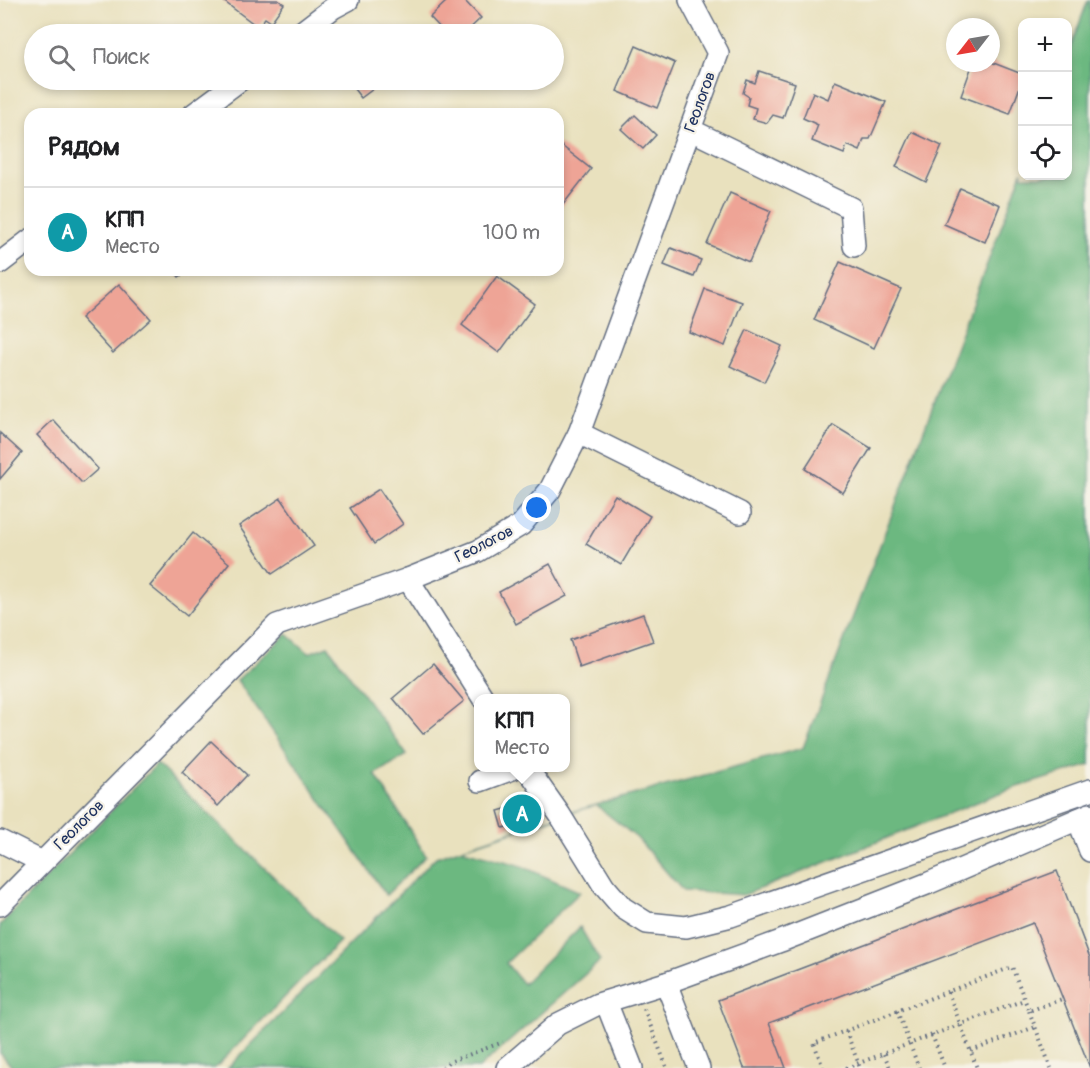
<!DOCTYPE html>
<html lang="ru">
<head>
<meta charset="utf-8">
<style>
  :root { --surface:#fff; --page:#f2f2f2; --text:#202124; --muted:#757577; --line:#e0e0e0; --accent:#2563eb }
  body { margin:0; font-family:Pangolin,sans-serif; background:var(--page); color:var(--text) }
  .controls { position:absolute; right:18px; top:18px; display:grid; overflow:hidden; border-radius:12px; box-shadow:0 3px 9px #0003 }
  .controls button { width:54px; height:54px; display:grid; place-items:center; padding:0; border:0; border-bottom:2px solid var(--line); background:var(--surface); color:var(--text); font:30px sans-serif }
  .compass { position:absolute; left:946px; top:18px; width:54px; height:54px; border-radius:50%; background:var(--surface); box-shadow:0 3px 9px #0003; rotate:239deg }
  .you { position:absolute; left:537px; top:508px; width:21px; height:21px; margin:-15px; border:4px solid #fff; border-radius:50%; background:#1a73e8; box-shadow:0 0 0 9px #1a73e833 }
  .badge { display:grid; place-items:center; width:39px; height:39px; border-radius:50%; background:var(--accent); color:#fff; font-size:20px; font-weight:700 }
  .pin { position:absolute; translate:-50% -50%; border:3px solid #fff; box-shadow:0 2px 6px #0006 }
  .popup { position:absolute; left:474px; top:694px; width:96px; height:78px; box-sizing:border-box; display:grid; place-content:center; border-radius:12px; background:var(--surface); filter:drop-shadow(0 2px 4px #0005); font-size:20px; white-space:nowrap; color:var(--muted) }
  .popup b { font-size:22px; color:var(--text) }
  .popup::after { content:''; position:absolute; left:50%; top:100%; margin-left:-12px; border:12px solid transparent; border-top-color:var(--surface) }
  .list { margin:0; padding:0; list-style:none }
  h2 { display:flex; justify-content:space-between; align-items:center; height:78px; margin:0; padding:0 24px; font-size:26px }
  h2 small { font-size:20px; font-weight:400; color:var(--muted) }
  .list li { display:grid; grid-template-columns:39px 1fr auto; gap:18px; align-items:center; box-sizing:border-box; height:90px; padding:0 24px; border-top:2px solid var(--line) }
  .list b { display:block; font-size:22px; white-space:nowrap }
  .list p { margin:0; font-size:20px; white-space:nowrap; color:var(--muted) }
  .list em { font-size:20px; font-style:normal; color:var(--muted) }
  .icon { flex:none; width:33px; height:33px; fill:none; stroke:currentColor; stroke-width:2; stroke-linecap:round; stroke-linejoin:round }
  .map { position:relative; flex:none; width:1090px; height:1068px; overflow:hidden }
  .search { position:absolute; background:var(--surface); box-shadow:0 3px 9px #0003; left:24px; top:24px; width:540px; height:66px; display:flex; align-items:center; gap:15px; box-sizing:border-box; padding:0 21px; border-radius:33px; color:var(--muted); font-size:22px }
  .panel { position:absolute; background:var(--surface); box-shadow:0 3px 9px #0003; left:24px; top:108px; width:540px; height:168px; border-radius:18px }
  .map>svg:first-child { display:block }
</style>
</head>
<body>
<div class="map">
<svg width="1090" height="1068" viewBox="0 0 1090 1068">
  <rect width="100%" height="100%" fill="#f7f3e8"/>
  <filter id="ink" filterUnits="userSpaceOnUse"><feTurbulence type="fractalNoise" baseFrequency=".0167" numOctaves="2"/><feDisplacementMap in="SourceGraphic" scale="12" xChannelSelector="R" yChannelSelector="G"/><feConvolveMatrix kernelMatrix="1 2 1 2 8 2 1 2 1" color-interpolation-filters="sRGB"/></filter>
  <filter id="wash" filterUnits="userSpaceOnUse"><feTurbulence type="fractalNoise" baseFrequency=".008" numOctaves="4" result="noise"/><feDisplacementMap in="SourceGraphic" scale="24" xChannelSelector="R" yChannelSelector="G"/><feGaussianBlur stdDeviation="1.35" result="paint"/><feColorMatrix in="noise" values="0 0 0 0 0 0 0 0 0 0 0 0 0 0 0 0 0 1.4 0 .05"/><feComposite in="paint" operator="in"/></filter>
  <g filter="url(#wash)">
    <rect width="100%" height="100%" fill="#e9e1be"/>
    <g fill="#6cb880" stroke="#44746f" stroke-width="1.5">
      <polygon points="1088,0 1090,0 1090,765 1005,791 744,895 683,891 637,838 596,805 460,849 519,865 580,892 506,963 523,984 580,927 600,961 479,1068 228,1068 436,857 560,815 803,748 1022,172 1022,176 1068,176 1068,54"/>
      <polygon points="287,634 309,653 328,646 407,755 375,774 426,856 386,895 237,680"/>
      <polygon points="157,764 340,941 215,1068 13,1068 0,1053 0,925"/>
    </g>
    <g id="blocks">
      <g fill="#eea496">
        <polygon points="222,0 278,0 284,4 271,22 265,18 258,27"/>
        <polygon points="448,0 464,0 481,18 464,34 446,34 430,17"/>
        <polygon points="636,46 675,63 657,108 617,91"/>
        <polygon points="991,62 1022,74 1022,81 1010,114 961,96 973,63"/>
        <polygon points="759,71 795,83 783,118 773,115 767,123 753,119 756,108 747,105 749,97 743,93 747,80 755,83"/>
        <polygon points="347,80 385,80 361,98"/>
        <polygon points="835,81 886,102 870,139 864,139 860,151 847,145 844,154 812,141 818,125 803,118 813,92 828,99"/>
        <polygon points="635,115 656,135 643,149 621,129"/>
        <polygon points="912,132 942,146 926,182 896,167"/>
        <polygon points="558,143 591,169 558,211"/>
        <polygon points="960,188 1000,205 985,242 944,224"/>
        <polygon points="730,193 771,211 749,262 707,244"/>
        <polygon points="671,248 701,260 694,277 664,265"/>
        <polygon points="840,262 901,289 874,348 814,320"/>
        <polygon points="174,270 190,270 179,277"/>
        <polygon points="497,276 535,304 499,353 462,325"/>
        <polygon points="119,284 151,319 113,353 81,318"/>
        <polygon points="705,289 742,302 725,346 689,332"/>
        <polygon points="747,330 782,346 764,382 730,366"/>
        <polygon points="53,420 98,469 82,483 37,435"/>
        <polygon points="833,425 871,448 843,493 805,469"/>
        <polygon points="0,433 22,453 0,479"/>
        <polygon points="379,489 403,524 374,544 350,508"/>
        <polygon points="615,495 650,516 621,565 586,544"/>
        <polygon points="281,498 314,546 272,574 239,526"/>
        <polygon points="193,533 229,563 187,616 150,586"/>
        <polygon points="550,564 567,596 516,624 499,592"/>
        <polygon points="643,614 653,641 579,667 570,640"/>
        <polygon points="433,664 464,701 423,734 393,698"/>
        <polygon points="211,741 247,775 218,806 182,772"/>
        <polygon points="540,799 545,816 503,828 498,811"/>
        <polygon points="1057,871 1090,958 1090,1068 1033,923 769,1023 786,1068 744,1068 718,1000"/>
      </g>
    </g>
  </g>
  <g filter="url(#ink)">
    <use href="#blocks" fill-opacity="0" stroke="#636d80" stroke-width="1.5"/>
    <g fill="none" stroke-linecap="round" stroke-linejoin="round">
      <defs>
        <g id="minor">
          <polyline points="299,34 333,8 348,0"/>
          <polyline points="194,114 240,80"/>
          <polyline points="691,130 851,208 854,246"/>
          <polyline points="0,263 30,240"/>
          <polyline points="579,433 740,513"/>
          <polyline points="408,579 483,698"/>
          <polyline points="527,768 560,815 604,886 623,908 647,923 686,927 731,916 1090,790"/>
          <polyline points="480,781 515,768"/>
          <polyline points="1078,819 1090,851"/>
          <polyline points="0,841 42,862"/>
          <polyline points="0,905 277,625 408,579 478,551 521,525 550,490 579,433 718,53 690,0"/>
          <polyline points="666,983 699,1068"/>
          <polyline points="606,1002 632,1068"/>
          <polyline points="507,1068 558,1024 598,1004 666,983 781,941 929,883 1090,814"/>
        </g>
      </defs>
      <use href="#minor" stroke="#636d80" stroke-width="24"/>
      <g stroke="#636d80" stroke-width="4" stroke-dasharray="1.5 4.5" stroke-linecap="butt">
        <polyline points="948,992 977,1068"/>
        <polyline points="644,1009 667,1068"/>
        <polyline points="897,1011 919,1068"/>
        <polyline points="1029,1011 1051,1068"/>
        <polyline points="846,1031 860,1068"/>
        <polyline points="932,1035 945,1068"/>
        <polyline points="971,1051 1035,1027"/>
        <polyline points="884,1054 890,1068"/>
        <polyline points="443,1068 449,1062 503,1042"/>
        <polyline points="823,1068 814,1043 1012,967 1029,1011 1062,999"/>
        <polyline points="846,1068 1024,1000"/>
      </g>
      <use href="#minor" stroke="#fff" stroke-width="21"/>
    </g>
  </g>
  <g text-anchor="middle" dominant-baseline="central" stroke-width="4.5" stroke-linejoin="round" paint-order="stroke">
    <g font-size="16" fill="#1b2f5e" stroke="#f7f3e8">
      <text transform="translate(700 102) rotate(-70)">Геологов</text>
      <text transform="translate(484 544) rotate(-27)">Геологов</text>
      <text transform="translate(79 825) rotate(-45)">Геологов</text>
    </g>
  </g>
</svg>
<div class="controls">
<button>+</button>
<button>−</button>
<button><svg class="icon" aria-label="locate" viewBox="0 0 24 24"><circle cx="12" cy="12" r="6"/><path d="M12 2v4M12 18v4M2 12h4M18 12h4"/></svg></button>
</div>
<svg class="compass" viewBox="-18 -18 36 36"><path d="M0-13l5 13h-10z" fill="#e53935"/><path d="M0 13l5-13h-10z" fill="#757577"/></svg>
<div class="you"></div>
<div class="pin badge" style="left:522px;top:814px;background:#0f9aa8">A</div>
<div class="popup"><b>КПП</b>Место</div>
<div class="search"><svg class="icon" aria-label="search" viewBox="0 0 24 24"><circle cx="10" cy="10" r="6"/><path d="M15 15l6 6"/></svg>Поиск</div>
<section class="panel">
<h2>Рядом<small></small></h2>
<ul class="list">
<li><span class="badge" style="background:#0f9aa8">A</span><div><b>КПП</b><p>Место</p></div><em>100 m</em></li>
</ul>
</section>
</div>
</body>
</html>
